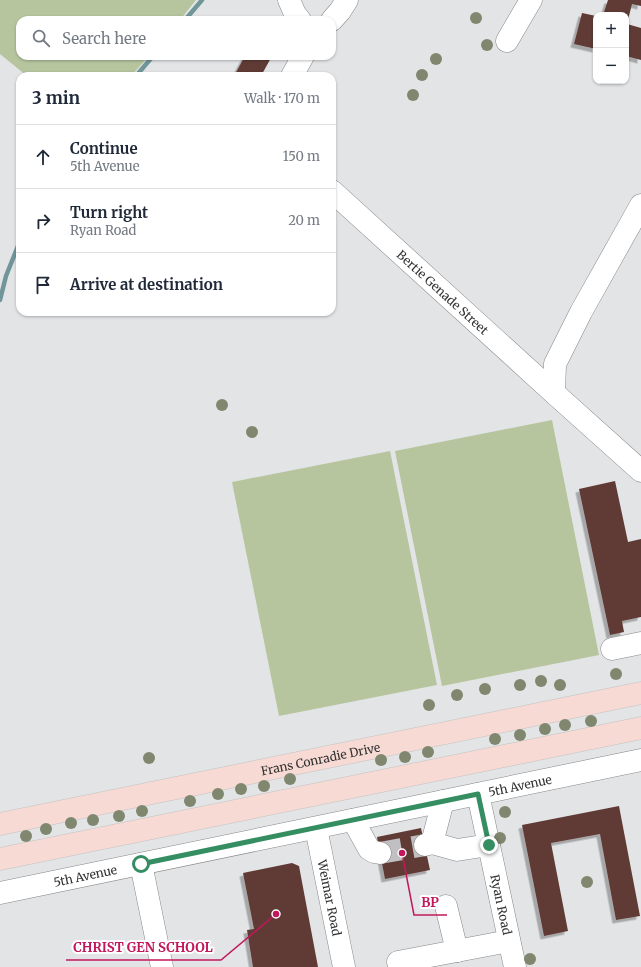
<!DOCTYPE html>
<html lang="en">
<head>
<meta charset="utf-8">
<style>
  :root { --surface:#fff; --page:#f2f2f3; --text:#1f2937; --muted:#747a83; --line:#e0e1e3 }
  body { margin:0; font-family:Merriweather,serif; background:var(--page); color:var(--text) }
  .controls { position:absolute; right:12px; top:12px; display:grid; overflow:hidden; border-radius:8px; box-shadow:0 1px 3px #0004 }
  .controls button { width:36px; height:36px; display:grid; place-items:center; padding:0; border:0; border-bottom:1px solid var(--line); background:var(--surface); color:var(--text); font:20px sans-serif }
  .stop { position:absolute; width:12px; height:12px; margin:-9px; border:3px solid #358d62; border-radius:50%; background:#fff }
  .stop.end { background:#358d62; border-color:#fff; box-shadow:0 1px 4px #0008 }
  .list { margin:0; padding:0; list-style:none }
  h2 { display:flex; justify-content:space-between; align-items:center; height:52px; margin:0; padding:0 16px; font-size:17px }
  h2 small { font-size:13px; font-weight:400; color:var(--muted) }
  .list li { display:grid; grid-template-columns:26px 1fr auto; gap:12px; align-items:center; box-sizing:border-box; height:64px; padding:0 16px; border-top:1px solid var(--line) }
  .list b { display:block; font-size:15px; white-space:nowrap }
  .list p { margin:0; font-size:13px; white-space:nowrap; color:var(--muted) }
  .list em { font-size:13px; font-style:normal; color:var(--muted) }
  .icon { flex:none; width:22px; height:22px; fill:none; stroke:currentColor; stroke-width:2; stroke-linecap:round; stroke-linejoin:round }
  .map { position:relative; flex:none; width:641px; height:967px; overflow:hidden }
  .search { position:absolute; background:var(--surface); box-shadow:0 1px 3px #0004; left:16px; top:16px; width:320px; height:44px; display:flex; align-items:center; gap:10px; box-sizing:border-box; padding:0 14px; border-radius:12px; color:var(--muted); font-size:15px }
  .panel { position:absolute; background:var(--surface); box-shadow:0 1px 3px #0004; left:16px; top:72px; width:320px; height:244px; border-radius:12px }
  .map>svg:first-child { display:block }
</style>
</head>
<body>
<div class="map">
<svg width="641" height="967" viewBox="0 0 641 967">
  <defs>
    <filter id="shadow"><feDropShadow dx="-3.5" dy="3.5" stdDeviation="0" flood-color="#0004"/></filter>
  </defs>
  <rect width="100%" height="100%" fill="#e3e4e6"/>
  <g fill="#b6c59e">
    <polygon points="0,0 196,0 180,20 20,20 20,56 149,56 131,76 27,76 0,54"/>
    <polygon points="552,420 599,655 442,686 395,451"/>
    <polygon points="390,451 437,685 279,716 232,482"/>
  </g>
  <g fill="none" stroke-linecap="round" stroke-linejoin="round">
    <g stroke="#71969a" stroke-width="4.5">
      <polyline points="185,20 202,0"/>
      <polyline points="136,76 153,56"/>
      <polyline points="0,300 6,276 20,241"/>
    </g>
  </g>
  <g fill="#603a34" filter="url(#shadow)">
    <polygon points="608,0 641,0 641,6 632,4 627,24 641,28 641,60 626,56 626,15 603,15"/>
    <polygon points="582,13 596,16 596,49 574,44"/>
    <polygon points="245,56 272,56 261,76 234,76"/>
    <polygon points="615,481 628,542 641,539 641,617 622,621 624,632 610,635 579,489"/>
    <polygon points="619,806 640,916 616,920 600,834 551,843 568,931 544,936 522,825"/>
    <polygon points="421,828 430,870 385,879 377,837"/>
    <polygon points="292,863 299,866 318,967 253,967 247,930 254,929 243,873"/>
  </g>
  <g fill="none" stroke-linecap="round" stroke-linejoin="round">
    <polyline stroke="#c0c0c2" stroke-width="22" stroke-dasharray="22 11" stroke-linecap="butt" points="380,853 425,845"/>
    <defs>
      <g id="minor">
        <polyline points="289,0 295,14 300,20"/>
        <polyline points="332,20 340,11 347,0"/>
        <polyline points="507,41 531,0"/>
        <polyline points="292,76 303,56"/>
        <path id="s1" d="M 332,191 L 554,393 L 641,471"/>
        <polyline points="554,393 555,364 581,312 641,205"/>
        <polyline points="612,649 641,643"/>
        <path id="s2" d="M 478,794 L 515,967"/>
        <polyline points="353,820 369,849 374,852 380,853"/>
        <path id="s3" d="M 316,828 L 344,967"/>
        <polyline points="432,843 457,850 489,845"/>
        <polyline points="425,845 432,843 443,801"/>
        <polyline points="141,864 162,967"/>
        <path id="s4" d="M 0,893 L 641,760"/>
        <polyline points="446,906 457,951"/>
        <polyline points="398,962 509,941"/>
      </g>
      <g id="major">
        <path id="s5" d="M 0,824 L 641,693"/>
        <polyline points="0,859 641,728"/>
      </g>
    </defs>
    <use href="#minor" stroke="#868789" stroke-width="23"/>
    <use href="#major" stroke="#c2c2c2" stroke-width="23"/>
    <use href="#minor" stroke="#fff" stroke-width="22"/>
    <use href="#major" stroke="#f7dad4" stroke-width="22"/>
  </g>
  <g fill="#7f876f">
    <circle cx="476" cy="18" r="6"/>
    <circle cx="487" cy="45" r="6"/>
    <circle cx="436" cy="59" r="6"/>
    <circle cx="422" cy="75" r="6"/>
    <circle cx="413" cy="95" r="6"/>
    <circle cx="222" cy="405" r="6"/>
    <circle cx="252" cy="432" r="6"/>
    <circle cx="616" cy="674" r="6"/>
    <circle cx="541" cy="681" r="6"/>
    <circle cx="520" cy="685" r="6"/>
    <circle cx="560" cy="685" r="6"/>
    <circle cx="485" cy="689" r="6"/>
    <circle cx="457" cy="695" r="6"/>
    <circle cx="429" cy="705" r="6"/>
    <circle cx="591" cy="721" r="6"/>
    <circle cx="565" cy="725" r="6"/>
    <circle cx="545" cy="729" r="6"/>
    <circle cx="520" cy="735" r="6"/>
    <circle cx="495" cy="739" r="6"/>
    <circle cx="428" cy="752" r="6"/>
    <circle cx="405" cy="757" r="6"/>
    <circle cx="149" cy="758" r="6"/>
    <circle cx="381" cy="760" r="6"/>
    <circle cx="290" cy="779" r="6"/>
    <circle cx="264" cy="786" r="6"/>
    <circle cx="241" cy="789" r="6"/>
    <circle cx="218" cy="794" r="6"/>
    <circle cx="190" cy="801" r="6"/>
    <circle cx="142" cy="811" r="6"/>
    <circle cx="505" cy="812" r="6"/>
    <circle cx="119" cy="816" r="6"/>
    <circle cx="93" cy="820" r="6"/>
    <circle cx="71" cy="823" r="6"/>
    <circle cx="46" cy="829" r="6"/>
    <circle cx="26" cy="836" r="6"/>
    <circle cx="500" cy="838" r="6"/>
    <circle cx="587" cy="882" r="6"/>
    <circle cx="530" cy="959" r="6"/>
  </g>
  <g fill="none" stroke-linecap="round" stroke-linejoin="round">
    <polyline stroke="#358d62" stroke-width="5" points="141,864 478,794 489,845"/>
  </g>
  <g text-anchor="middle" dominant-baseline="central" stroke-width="4" stroke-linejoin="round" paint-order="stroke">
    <g font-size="12" fill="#323233" stroke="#fff">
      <text stroke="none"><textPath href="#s1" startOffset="150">Bertie Genade Street</textPath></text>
      <text stroke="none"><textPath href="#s5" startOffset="327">Frans Conradie Drive</textPath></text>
      <text stroke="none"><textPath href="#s4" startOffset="531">5th Avenue</textPath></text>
      <text stroke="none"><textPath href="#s4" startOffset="87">5th Avenue</textPath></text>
      <text stroke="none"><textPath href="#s3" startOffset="71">Weimar Road</textPath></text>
      <text stroke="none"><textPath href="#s2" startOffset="113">Ryan Road</textPath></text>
    </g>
  </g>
  <path fill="none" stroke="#c2185b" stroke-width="1.5" d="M402 853L414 915H447M276 914L221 960H66"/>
  <g fill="#c2185b" stroke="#fff" stroke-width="1.5">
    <circle cx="402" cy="853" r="4"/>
    <circle cx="276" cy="914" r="4"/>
  </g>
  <g font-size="13" text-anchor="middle" font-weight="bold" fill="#c2185b" stroke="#fff" stroke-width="4" stroke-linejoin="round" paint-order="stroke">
    <text x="430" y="907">BP</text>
    <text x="143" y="952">CHRIST GEN SCHOOL</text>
  </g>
</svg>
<div class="controls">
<button>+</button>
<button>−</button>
</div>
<div class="stop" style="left:141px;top:864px"></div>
<div class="stop end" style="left:489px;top:845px"></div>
<div class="search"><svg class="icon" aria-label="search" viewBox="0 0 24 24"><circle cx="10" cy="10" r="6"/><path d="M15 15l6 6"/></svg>Search here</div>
<section class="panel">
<h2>3 min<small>Walk · 170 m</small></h2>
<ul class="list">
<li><svg class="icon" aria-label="ahead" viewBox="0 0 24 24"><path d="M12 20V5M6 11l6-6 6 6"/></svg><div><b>Continue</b><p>5th Avenue</p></div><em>150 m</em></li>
<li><svg class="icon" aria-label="right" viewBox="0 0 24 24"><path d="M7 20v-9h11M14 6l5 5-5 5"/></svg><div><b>Turn right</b><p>Ryan Road</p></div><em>20 m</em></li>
<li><svg class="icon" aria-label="arrive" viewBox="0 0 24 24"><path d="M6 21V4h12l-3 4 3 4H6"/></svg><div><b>Arrive at destination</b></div></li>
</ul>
</section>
</div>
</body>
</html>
